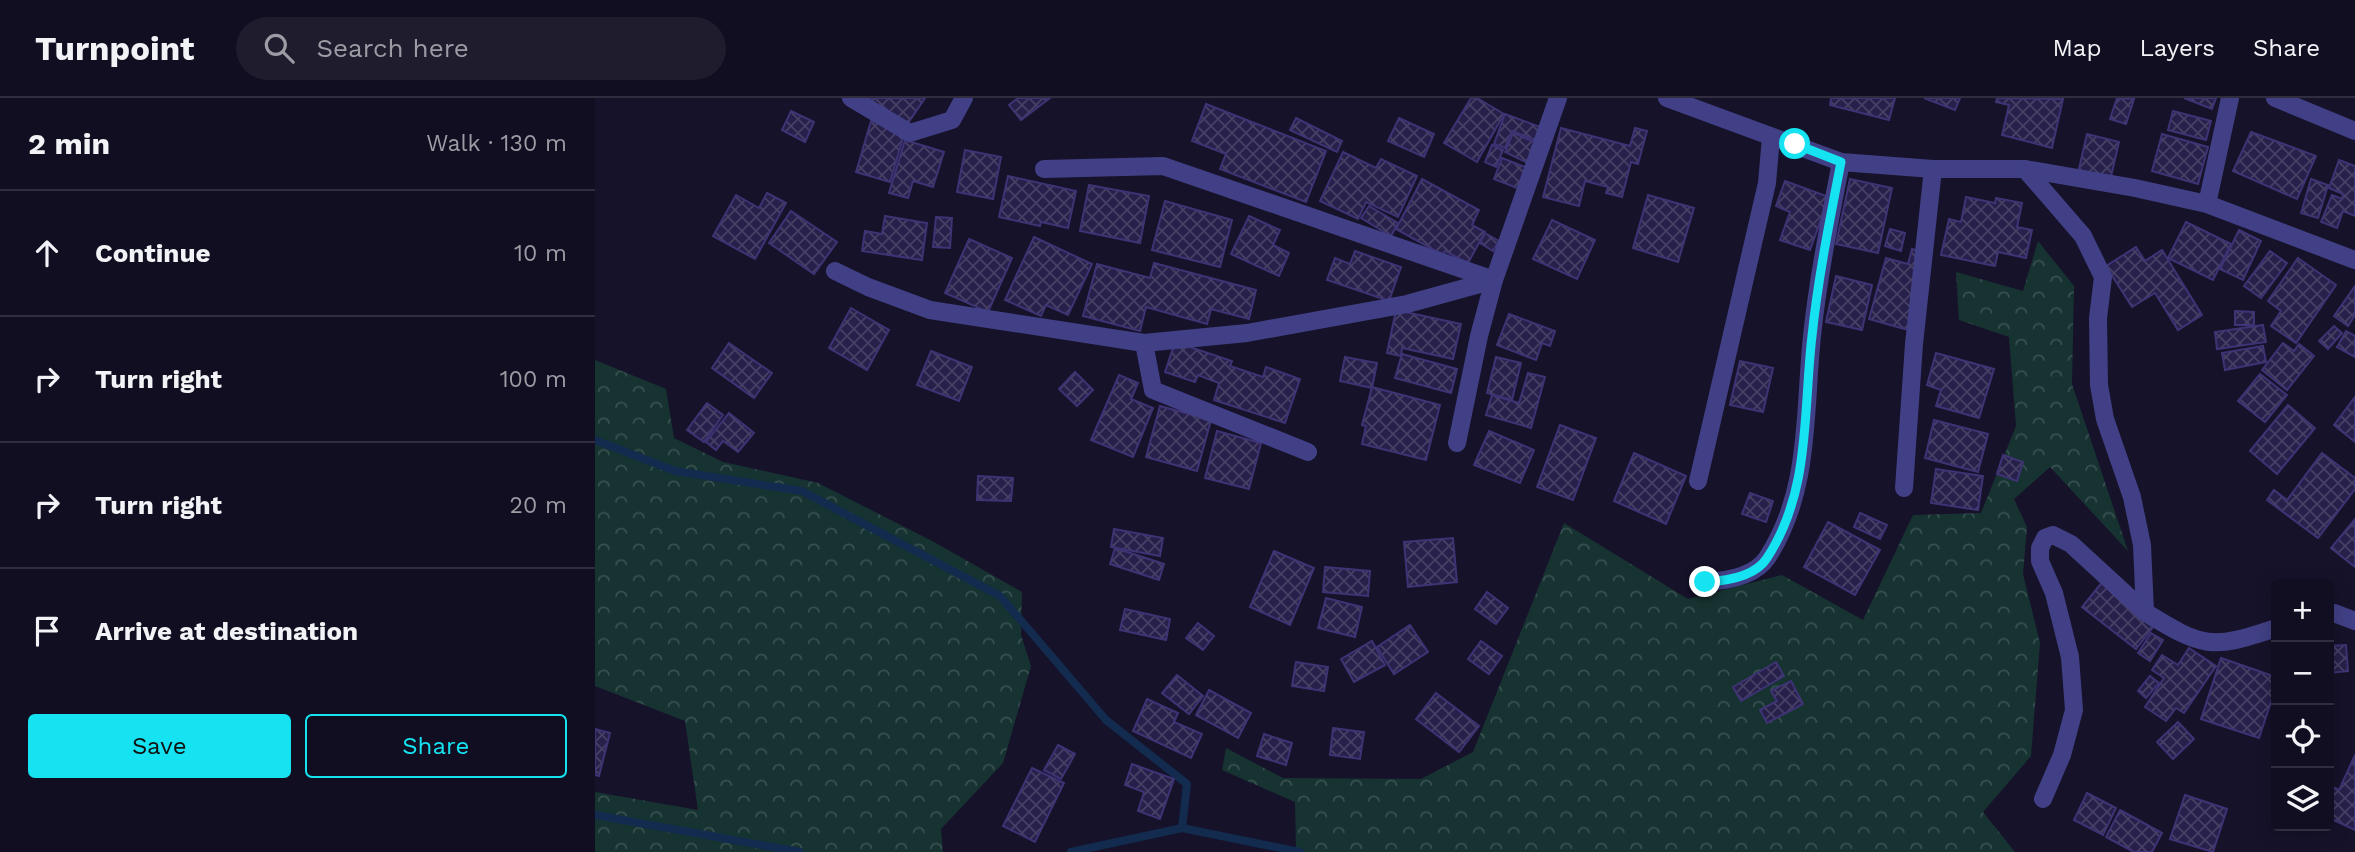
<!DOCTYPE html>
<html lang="en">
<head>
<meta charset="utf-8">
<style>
  :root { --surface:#100e20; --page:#1e1c2d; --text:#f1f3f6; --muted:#9c9ca5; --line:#302e3e; --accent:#15e3f1 }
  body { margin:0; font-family:"Work Sans",sans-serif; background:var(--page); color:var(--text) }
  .controls { position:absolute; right:21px; bottom:21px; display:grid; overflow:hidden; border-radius:7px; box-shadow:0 4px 18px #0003 }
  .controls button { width:63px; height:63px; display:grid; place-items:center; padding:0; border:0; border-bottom:2px solid var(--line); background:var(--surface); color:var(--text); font:35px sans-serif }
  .stop { position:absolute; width:21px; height:21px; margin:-16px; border:5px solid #15e3f1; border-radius:50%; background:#fff }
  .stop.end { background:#15e3f1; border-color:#fff; box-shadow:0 2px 7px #0008 }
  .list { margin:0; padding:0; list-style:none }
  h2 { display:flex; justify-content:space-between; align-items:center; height:91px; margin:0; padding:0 28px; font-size:30px }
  h2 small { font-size:23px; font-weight:400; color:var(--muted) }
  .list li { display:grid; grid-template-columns:46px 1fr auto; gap:21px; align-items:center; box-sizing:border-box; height:126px; padding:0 28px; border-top:2px solid var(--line) }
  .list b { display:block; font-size:26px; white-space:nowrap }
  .list em { font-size:23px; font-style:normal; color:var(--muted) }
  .actions { display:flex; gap:14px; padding:21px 28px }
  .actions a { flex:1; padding:16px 0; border:2px solid var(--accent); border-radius:7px; text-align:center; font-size:24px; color:var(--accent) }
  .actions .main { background:var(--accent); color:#111 }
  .icon { flex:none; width:38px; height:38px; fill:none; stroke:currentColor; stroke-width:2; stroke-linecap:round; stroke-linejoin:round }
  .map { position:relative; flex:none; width:1760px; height:754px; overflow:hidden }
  header { display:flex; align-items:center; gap:42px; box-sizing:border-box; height:98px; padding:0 35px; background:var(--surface); border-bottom:2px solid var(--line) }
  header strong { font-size:33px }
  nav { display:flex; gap:38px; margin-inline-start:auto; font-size:24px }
  .search { width:490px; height:63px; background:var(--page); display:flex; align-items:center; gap:18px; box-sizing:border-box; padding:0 24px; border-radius:38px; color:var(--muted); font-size:26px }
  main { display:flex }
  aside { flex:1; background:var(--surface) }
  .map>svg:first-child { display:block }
</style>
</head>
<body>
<header>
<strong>Turnpoint</strong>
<div class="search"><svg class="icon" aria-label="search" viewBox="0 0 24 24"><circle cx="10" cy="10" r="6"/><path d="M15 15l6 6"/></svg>Search here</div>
<nav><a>Map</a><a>Layers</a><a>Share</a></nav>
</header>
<main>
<aside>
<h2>2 min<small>Walk · 130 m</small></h2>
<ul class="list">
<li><svg class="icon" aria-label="ahead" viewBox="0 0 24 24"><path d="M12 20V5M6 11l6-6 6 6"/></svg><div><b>Continue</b></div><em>10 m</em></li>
<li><svg class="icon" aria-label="right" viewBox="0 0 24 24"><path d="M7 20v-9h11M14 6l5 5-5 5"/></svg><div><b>Turn right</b></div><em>100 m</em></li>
<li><svg class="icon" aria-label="right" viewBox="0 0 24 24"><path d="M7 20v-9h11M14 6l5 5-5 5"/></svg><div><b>Turn right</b></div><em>20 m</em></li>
<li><svg class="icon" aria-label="arrive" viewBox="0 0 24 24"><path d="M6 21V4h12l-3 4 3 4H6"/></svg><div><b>Arrive at destination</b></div></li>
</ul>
<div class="actions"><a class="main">Save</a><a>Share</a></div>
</aside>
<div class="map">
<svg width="1760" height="754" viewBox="0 0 1760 754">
  <defs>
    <pattern id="forest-crowns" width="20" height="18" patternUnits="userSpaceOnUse" patternTransform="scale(1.75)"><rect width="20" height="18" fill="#163331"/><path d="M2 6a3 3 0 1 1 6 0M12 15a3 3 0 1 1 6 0" fill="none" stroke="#385050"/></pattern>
    <pattern id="building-cross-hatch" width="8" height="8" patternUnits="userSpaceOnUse" patternTransform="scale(1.75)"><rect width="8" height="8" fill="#27204a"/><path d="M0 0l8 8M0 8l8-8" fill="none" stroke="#464065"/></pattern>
  </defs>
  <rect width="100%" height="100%" fill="#16122a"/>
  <g fill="url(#forest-crowns)">
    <polygon points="1443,143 1479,188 1477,286 1533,453 1455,369 1419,401 1432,429 1428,476 1445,545 1436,658 1388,714 1420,754 701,754 700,704 627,672 631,650 688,680 826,681 878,654 969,425 1093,501 1187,477 1268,522 1318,417 1386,415 1421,328 1414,239 1364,222 1361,174 1428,193"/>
    <polygon points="0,262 71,291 79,340 128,364 223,385 339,444 427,494 426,537 436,568 408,665 346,731 348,754 0,754 0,694 103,712 90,623 0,588"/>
  </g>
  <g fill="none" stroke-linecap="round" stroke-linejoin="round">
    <g stroke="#122b4e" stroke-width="8">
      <polyline points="0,342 80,373 207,393 405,498 511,622 592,686 587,730"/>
      <polyline points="0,717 205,754"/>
      <polyline points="476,754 587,730 705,754"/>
    </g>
  </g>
  <g fill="url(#building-cross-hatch)" stroke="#3e3374" stroke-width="2">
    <polygon points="269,0 330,0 311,28"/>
    <polygon points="423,0 455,0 426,22 414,7"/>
    <polygon points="876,0 882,0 909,16 882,64 849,45"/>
    <polygon points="1236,0 1300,0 1294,22 1235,7"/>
    <polygon points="1329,0 1365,0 1360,12"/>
    <polygon points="1402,0 1468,1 1457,50 1407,37 1414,7 1401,4"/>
    <polygon points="1522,0 1539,1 1531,26 1515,21"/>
    <polygon points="1589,0 1621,0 1617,11"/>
    <polygon points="611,6 731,53 711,104 625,71 631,56 597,43"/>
    <polygon points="196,13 219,24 210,44 187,32"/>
    <polygon points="1578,13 1616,23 1611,42 1573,32"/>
    <polygon points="910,16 948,30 943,43 917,33 910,50 899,46"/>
    <polygon points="701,20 747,43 742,54 695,32"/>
    <polygon points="804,20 839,36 829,59 793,43"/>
    <polygon points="276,23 310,33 295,84 261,74"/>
    <polygon points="966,30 1035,48 1040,30 1052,33 1043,66 1036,64 1027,99 1011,95 1013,89 990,83 984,108 948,99"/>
    <polygon points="1656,34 1721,58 1702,101 1638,73"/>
    <polygon points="918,35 942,45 933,65 910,54"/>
    <polygon points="1492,36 1524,44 1515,83 1483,75"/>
    <polygon points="1567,36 1613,49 1603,86 1557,73"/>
    <polygon points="310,42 349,54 338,89 318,83 313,100 294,95"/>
    <polygon points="897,47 908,52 901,69 890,64"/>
    <polygon points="370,52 406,59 398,101 362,94"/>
    <polygon points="748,54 781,70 786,61 822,78 803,119 771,104 763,121 725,103"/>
    <polygon points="907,60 935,71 927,92 899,81"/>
    <polygon points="1744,62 1760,68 1760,118 1748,113 1742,130 1726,124 1737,97 1747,101 1748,96 1734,90"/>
    <polygon points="413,78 481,93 473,130 446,124 445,128 404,119"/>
    <polygon points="827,81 884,112 877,127 890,134 873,165 850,153 848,157 801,131"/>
    <polygon points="1255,81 1297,90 1283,155 1241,146"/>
    <polygon points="1716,81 1733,87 1723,120 1706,115"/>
    <polygon points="1190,83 1234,99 1215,152 1185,142 1195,114 1181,108"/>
    <polygon points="494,87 554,98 545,145 485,133"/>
    <polygon points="172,95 191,105 160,161 118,138 141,97 164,110"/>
    <polygon points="1053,97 1099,110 1083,164 1038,150"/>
    <polygon points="1371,99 1400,105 1401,100 1427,105 1422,129 1437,132 1431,160 1403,154 1400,168 1346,157 1354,121 1366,124"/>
    <polygon points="570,103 637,122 625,169 557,152"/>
    <polygon points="774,108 803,125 796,138 766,120"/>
    <polygon points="196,113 242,144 219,176 174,145"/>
    <polygon points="290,118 332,125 327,162 267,153 270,133 287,136"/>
    <polygon points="654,118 685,132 678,147 694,155 684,178 636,156"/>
    <polygon points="341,119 357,120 355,150 338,149"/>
    <polygon points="957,122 1000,142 982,181 938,161"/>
    <polygon points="1591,124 1636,146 1618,182 1573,160"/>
    <polygon points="1295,131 1310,135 1306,153 1290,148"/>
    <polygon points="1644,132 1666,143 1648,182 1625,171"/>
    <polygon points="890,135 904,143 898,153 885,145"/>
    <polygon points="439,139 497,166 473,217 451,207 446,218 410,202"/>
    <polygon points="374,141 417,160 393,214 350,195"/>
    <polygon points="1541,149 1550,163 1567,152 1607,217 1583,232 1560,195 1537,209 1511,168"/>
    <polygon points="1317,151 1334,156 1313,232 1274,221 1291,160 1313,166"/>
    <polygon points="760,153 806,169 794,203 732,182 740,160 755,166"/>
    <polygon points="1675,153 1692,165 1666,200 1649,188"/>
    <polygon points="1703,160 1741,187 1701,245 1676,228 1686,213 1673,203"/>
    <polygon points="559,165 661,192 654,221 616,211 612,226 551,209 545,233 488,218 502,166 555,180"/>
    <polygon points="1241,178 1277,187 1267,232 1231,224"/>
    <polygon points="1760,188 1760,217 1753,228 1739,218"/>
    <polygon points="256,210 294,232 272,272 234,250"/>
    <polygon points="801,212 866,226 858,261 807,250 806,258 792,255"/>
    <polygon points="1640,213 1659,214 1659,227 1640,227"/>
    <polygon points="914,216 960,233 955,248 947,245 941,262 902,247"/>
    <polygon points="1668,227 1671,244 1622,251 1620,234"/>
    <polygon points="1739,228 1747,235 1733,251 1724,243"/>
    <polygon points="1751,233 1760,238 1760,259 1742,249"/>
    <polygon points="580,244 637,263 635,268 668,279 671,269 705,281 690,325 619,302 624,285 603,277 600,284 570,274"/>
    <polygon points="134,245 177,275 159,300 117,270"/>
    <polygon points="1688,245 1699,253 1704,246 1719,258 1692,292 1667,272"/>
    <polygon points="1668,248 1671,264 1630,272 1627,255"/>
    <polygon points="336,253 377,269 364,303 322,287"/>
    <polygon points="1341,255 1399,271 1384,320 1341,308 1346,292 1332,287"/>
    <polygon points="807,256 862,271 856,295 800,280"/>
    <polygon points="750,259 782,265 777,290 745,283"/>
    <polygon points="901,259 926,265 917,302 892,295"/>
    <polygon points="1145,263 1178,270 1168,314 1135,307"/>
    <polygon points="480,274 498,292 482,308 464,291"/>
    <polygon points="933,275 950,279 936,330 891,317 897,297 924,305"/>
    <polygon points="1665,276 1692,297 1670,324 1643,303"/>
    <polygon points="524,277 543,285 536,301 558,310 538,359 496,342"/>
    <polygon points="777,289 845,307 831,362 767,346 771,328 767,327"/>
    <polygon points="1760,299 1760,344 1739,327"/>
    <polygon points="112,305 128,317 109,344 92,332"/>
    <polygon points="1693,307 1720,330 1682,376 1655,353"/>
    <polygon points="565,308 616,322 602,373 551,359"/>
    <polygon points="134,315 159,335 143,354 128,343 121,352 111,344"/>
    <polygon points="1339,322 1393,336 1383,374 1330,360"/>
    <polygon points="965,327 1001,340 978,402 942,389"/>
    <polygon points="622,333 666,345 654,391 610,380"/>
    <polygon points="894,333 939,352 925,385 879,367"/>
    <polygon points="1039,355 1091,378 1071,426 1019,403"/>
    <polygon points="1727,355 1760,380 1760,391 1723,440 1672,402 1679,392 1692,402"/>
    <polygon points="1408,357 1428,364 1422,383 1402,376"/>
    <polygon points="1341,371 1388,378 1383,412 1336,405"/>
    <polygon points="383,378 418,380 416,403 382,402"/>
    <polygon points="1155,395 1178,403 1171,424 1147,416"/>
    <polygon points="1265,415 1292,427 1285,441 1259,429"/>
    <polygon points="1760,421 1760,469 1736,450"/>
    <polygon points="1233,424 1285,452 1260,497 1209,469"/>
    <polygon points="519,431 568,440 565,458 516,449"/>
    <polygon points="858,440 862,484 813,489 809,444"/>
    <polygon points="520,450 569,466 564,482 515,466"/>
    <polygon points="679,453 719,470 695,527 655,509"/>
    <polygon points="730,469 775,473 773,498 728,494"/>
    <polygon points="1509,482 1562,524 1541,551 1487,509"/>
    <polygon points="892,494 913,510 901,526 880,511"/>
    <polygon points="731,500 767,509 760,539 723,530"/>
    <polygon points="530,511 575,521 571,542 525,532"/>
    <polygon points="603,525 619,538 608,552 591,540"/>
    <polygon points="815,527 833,554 799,576 782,549"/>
    <polygon points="1556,535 1568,542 1555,563 1543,555"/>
    <polygon points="777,543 790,567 759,584 746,561"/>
    <polygon points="886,543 907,558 894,576 873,561"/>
    <polygon points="1751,547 1753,573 1734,575 1734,548"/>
    <polygon points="1594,550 1621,568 1589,615 1581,610 1571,623 1550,609 1569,580 1557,572 1567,557 1583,567"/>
    <polygon points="1626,560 1681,579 1681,589 1664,640 1606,621"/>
    <polygon points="701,564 733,569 729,593 697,588"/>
    <polygon points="1181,564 1189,578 1146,603 1138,589"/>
    <polygon points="582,577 608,598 594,616 567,595"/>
    <polygon points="1555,578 1564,585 1551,600 1543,593"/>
    <polygon points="1196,583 1208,606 1172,625 1165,612 1182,603 1176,593"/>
    <polygon points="614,592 656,615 643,640 601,617"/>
    <polygon points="841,595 884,628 864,654 821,621"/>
    <polygon points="552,601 583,615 579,624 607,636 596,660 538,633"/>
    <polygon points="1583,624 1599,641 1578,661 1562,644"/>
    <polygon points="738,630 769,634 765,661 735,657"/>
    <polygon points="0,631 15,635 4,678 0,677"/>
    <polygon points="669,636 697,645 691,667 662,658"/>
    <polygon points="463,647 480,656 466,681 449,672"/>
    <polygon points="1760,657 1760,732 1734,720 1734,687 1744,692"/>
    <polygon points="537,666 579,681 565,721 543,713 549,694 530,687"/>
    <polygon points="437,670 469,685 440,744 408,728"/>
    <polygon points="1492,695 1521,710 1508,737 1479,722"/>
    <polygon points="1590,697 1632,711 1618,754 1575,741"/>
    <polygon points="1525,712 1567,735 1557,754 1539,754 1511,739"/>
  </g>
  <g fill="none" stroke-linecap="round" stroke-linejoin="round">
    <g stroke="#414086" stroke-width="18">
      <polyline points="256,0 315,35 357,22 369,0"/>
      <polyline points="1072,0 1246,64 1338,71 1430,71 1540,90 1612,106 1760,162"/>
      <polyline points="1680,0 1760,33"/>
      <path d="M 1430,71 L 1488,138 L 1508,179 L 1503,220 L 1504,287 L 1510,321 L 1537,399 L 1547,447 L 1550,514 C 1608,550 1616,552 1681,530"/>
      <polyline points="1612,106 1635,0"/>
      <polyline points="240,173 273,189 335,212 549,245 652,235 812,206 899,182 568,68 449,71"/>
      <polyline points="549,245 558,292 713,354"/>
      <polyline points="862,345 884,238 899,182 963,0"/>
      <polyline points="1103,383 1172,85 1176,39"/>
      <polyline points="1309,390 1319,246 1338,71"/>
      <path d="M 1110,484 C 1131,483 1159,479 1172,460 C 1216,393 1209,313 1217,238 C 1223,180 1235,121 1246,64"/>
      <polyline points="1734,516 1739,515 1760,523"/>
      <polyline points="1448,701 1467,657 1479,612 1475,559 1459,495 1445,463 1445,450 1450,440 1458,437 1476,446 1550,514"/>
    </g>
  </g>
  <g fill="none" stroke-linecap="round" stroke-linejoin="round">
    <path stroke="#15e3f1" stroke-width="9" d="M 1110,484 C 1131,483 1160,479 1172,460 C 1216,393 1208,314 1217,238 C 1223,180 1235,121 1246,64 L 1200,46"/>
  </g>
</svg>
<div class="controls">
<button>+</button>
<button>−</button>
<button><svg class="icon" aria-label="locate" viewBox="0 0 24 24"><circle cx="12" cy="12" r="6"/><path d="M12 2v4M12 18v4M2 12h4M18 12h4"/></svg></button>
<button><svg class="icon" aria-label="layers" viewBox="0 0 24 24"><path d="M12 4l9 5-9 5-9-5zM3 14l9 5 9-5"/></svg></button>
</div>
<div class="stop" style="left:1200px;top:46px"></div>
<div class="stop end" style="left:1110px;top:484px"></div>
</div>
</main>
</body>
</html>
